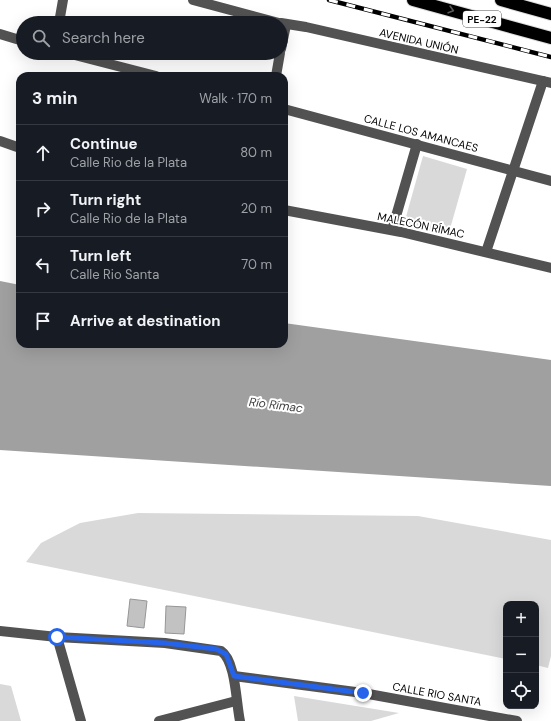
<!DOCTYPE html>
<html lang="en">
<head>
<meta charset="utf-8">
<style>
  :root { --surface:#171b24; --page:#20242c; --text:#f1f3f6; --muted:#9ea1a6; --line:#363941 }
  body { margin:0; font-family:"DM Sans",sans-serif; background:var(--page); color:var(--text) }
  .controls { position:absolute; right:12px; bottom:12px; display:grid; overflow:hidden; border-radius:8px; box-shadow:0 4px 16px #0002 }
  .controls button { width:36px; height:36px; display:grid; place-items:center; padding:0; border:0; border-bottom:1px solid var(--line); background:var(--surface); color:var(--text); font:20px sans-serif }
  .stop { position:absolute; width:12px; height:12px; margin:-9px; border:3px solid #2563eb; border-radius:50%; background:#fff }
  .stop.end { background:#2563eb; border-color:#fff; box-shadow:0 1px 4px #0008 }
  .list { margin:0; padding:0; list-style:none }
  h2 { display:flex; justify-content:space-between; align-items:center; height:52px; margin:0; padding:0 16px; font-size:17px }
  h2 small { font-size:13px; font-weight:400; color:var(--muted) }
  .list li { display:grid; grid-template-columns:26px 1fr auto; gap:12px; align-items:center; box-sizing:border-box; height:56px; padding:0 16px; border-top:1px solid var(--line) }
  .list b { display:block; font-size:15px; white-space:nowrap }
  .list p { margin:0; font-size:13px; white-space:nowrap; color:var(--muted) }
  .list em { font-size:13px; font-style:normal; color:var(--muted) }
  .icon { flex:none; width:22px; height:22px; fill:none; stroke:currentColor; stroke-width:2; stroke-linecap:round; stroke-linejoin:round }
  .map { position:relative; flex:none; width:551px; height:721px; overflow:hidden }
  .search { position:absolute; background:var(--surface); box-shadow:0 4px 16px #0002; left:16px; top:16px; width:272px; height:44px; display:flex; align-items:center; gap:10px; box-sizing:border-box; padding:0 14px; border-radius:22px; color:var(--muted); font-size:15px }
  .panel { position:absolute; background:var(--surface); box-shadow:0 4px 16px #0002; left:16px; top:72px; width:272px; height:276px; border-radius:12px }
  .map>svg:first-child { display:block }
</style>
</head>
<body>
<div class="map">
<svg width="551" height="721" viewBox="0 0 551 721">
  <rect width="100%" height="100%" fill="#fff"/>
  <g fill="#d9d9d9">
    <polygon points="423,156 467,169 448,236 404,224"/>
    <polygon points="138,513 418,516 551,540 551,656 548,668 536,665 536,604 506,604 506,659 26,562 41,543 80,523"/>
    <polygon points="0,684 11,686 21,721 0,721"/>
    <polygon points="294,696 399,713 371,721 298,721"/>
  </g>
  <polygon fill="#a0a0a0" points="0,281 20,285 20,344 284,344 284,323 551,360 551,486 0,450"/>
  <g fill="#c2c2c2" stroke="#969696">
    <polygon points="130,599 147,601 144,628 127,626"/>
    <polygon points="166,606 186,607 184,634 165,633"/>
  </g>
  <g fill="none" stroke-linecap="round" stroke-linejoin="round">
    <defs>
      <g id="highway">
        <polyline points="413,0 551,38"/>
        <polyline points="501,0 551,14"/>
      </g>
    </defs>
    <use href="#highway" stroke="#dbdbdb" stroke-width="14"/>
    <g stroke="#525252" stroke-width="10">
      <polyline points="193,0 279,23"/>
      <polyline points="59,23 63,0"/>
      <polyline points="281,23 306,27 551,83"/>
      <polyline points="0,34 23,41"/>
      <polyline points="281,49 286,25"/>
      <polyline points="67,53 156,76"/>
      <polyline points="276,76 280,53"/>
      <polyline points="284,109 551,181"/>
      <polyline points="0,141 20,148"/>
      <polyline points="284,210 401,232 551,268"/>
      <polyline points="392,230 417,144"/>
      <polyline points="486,252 543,81"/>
      <path d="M 0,631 L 57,637 L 165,643 L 221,651 C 236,661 236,703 240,721"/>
      <polyline points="57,637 81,721"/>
      <polyline points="234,676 363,693 517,721"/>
      <polyline points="159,721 236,701"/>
    </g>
    <use href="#highway" stroke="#000" stroke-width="12"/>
    <defs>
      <polyline id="rail" points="329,0 551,57"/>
    </defs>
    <use href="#rail" stroke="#000" stroke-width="4.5"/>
    <use href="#rail" stroke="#fff" stroke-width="3" stroke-dasharray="9" stroke-linecap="butt"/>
  </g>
  <defs><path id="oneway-chevron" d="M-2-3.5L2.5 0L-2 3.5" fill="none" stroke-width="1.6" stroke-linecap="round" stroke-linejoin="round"/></defs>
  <use stroke="#595959" href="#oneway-chevron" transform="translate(451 10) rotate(16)"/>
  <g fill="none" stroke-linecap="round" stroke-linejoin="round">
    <polyline stroke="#2563eb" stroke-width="5" points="57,637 165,643 216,649 226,654 234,676 363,693"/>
  </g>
  <g text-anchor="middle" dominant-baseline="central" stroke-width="4" stroke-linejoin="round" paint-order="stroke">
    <rect fill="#fff" stroke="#4c4c4c" stroke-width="1" x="463" y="11" width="38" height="16" rx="3"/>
    <g font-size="10" font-weight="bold" fill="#000">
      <text x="482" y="19">PE-22</text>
    </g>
    <g font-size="11" fill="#000" stroke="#fff">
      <text transform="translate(419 41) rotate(13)">AVENIDA UNIÓN</text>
      <text transform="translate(421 133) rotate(15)">CALLE LOS AMANCAES</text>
      <text transform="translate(421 225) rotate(12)">MALECÓN RÍMAC</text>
      <text transform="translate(437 694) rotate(10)">CALLE RIO SANTA</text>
    </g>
    <g font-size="12" font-style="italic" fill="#414141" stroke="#fff">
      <text transform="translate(276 405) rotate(7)">Río Rímac</text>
    </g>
  </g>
</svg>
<div class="controls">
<button>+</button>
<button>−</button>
<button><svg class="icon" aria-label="locate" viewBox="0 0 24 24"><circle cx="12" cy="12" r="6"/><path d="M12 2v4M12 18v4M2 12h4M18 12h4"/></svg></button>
</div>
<div class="stop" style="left:57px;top:637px"></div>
<div class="stop end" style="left:363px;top:693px"></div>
<div class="search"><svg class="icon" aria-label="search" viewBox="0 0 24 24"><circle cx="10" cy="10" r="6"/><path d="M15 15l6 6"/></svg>Search here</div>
<section class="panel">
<h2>3 min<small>Walk · 170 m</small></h2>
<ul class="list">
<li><svg class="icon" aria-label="ahead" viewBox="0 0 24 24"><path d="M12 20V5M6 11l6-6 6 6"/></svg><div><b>Continue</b><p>Calle Rio de la Plata</p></div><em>80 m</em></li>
<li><svg class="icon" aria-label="right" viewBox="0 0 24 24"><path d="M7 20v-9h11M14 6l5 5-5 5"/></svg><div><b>Turn right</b><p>Calle Rio de la Plata</p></div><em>20 m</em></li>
<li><svg class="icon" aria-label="left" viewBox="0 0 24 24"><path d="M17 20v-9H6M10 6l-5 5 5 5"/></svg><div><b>Turn left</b><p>Calle Rio Santa</p></div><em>70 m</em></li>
<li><svg class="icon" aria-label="arrive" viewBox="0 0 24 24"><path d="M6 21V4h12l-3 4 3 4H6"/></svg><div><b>Arrive at destination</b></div></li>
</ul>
</section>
</div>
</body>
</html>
